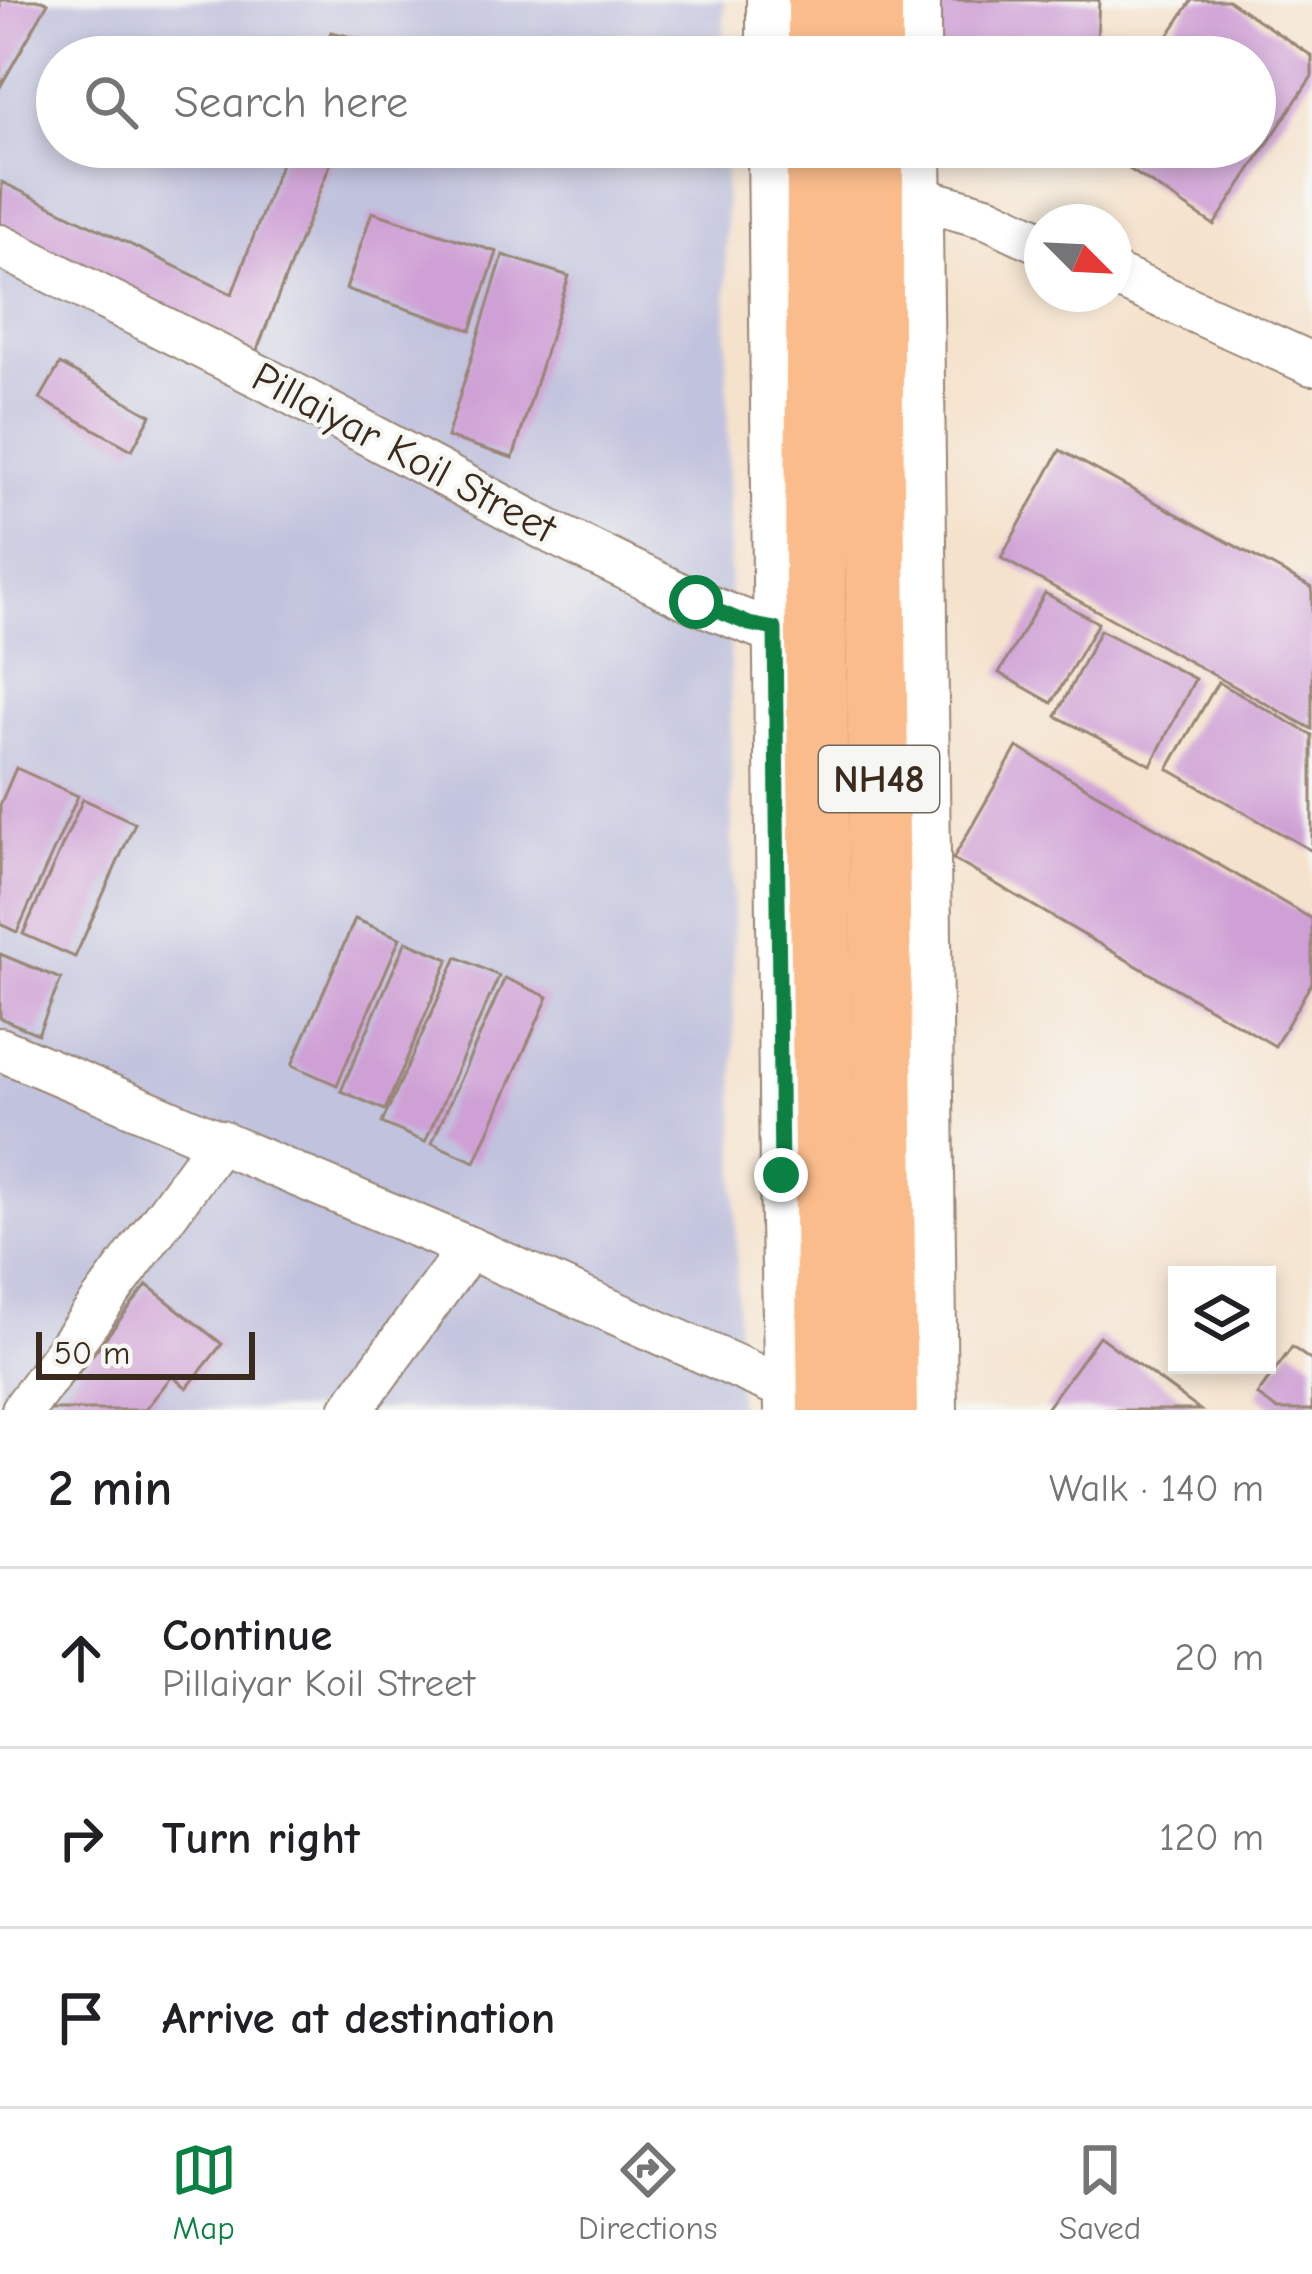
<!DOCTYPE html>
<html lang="en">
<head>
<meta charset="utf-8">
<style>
  :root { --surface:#fff; --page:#f6f6f6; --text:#202124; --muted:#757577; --line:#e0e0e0; --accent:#0b8043 }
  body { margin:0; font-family:"Comic Neue",sans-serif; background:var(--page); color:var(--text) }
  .controls { position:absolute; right:36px; bottom:36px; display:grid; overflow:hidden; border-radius:0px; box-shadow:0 6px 18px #0003 }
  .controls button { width:108px; height:108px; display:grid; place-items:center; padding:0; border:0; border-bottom:3px solid var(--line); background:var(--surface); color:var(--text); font:60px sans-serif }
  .compass { position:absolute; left:1024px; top:204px; width:108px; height:108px; border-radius:50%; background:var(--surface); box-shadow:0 6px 18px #0003; rotate:114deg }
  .scale { position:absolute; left:36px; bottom:30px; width:219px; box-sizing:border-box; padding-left:12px; border:6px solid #3b2a1e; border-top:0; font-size:33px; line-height:42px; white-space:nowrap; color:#3b2a1e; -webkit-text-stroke:9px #f6f6f2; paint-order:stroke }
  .stop { position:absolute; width:36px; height:36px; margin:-27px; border:9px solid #0b8043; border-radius:50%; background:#fff }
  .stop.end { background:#0b8043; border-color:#fff; box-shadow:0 3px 12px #0008 }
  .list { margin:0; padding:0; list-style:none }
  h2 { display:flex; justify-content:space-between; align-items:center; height:156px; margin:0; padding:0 48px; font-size:51px }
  h2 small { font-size:39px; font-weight:400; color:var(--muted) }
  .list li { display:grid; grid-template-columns:78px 1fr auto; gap:36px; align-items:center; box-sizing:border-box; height:180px; padding:0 48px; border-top:3px solid var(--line) }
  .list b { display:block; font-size:45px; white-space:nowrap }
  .list p { margin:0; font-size:39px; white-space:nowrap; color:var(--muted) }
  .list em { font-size:39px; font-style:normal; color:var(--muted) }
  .icon { flex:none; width:66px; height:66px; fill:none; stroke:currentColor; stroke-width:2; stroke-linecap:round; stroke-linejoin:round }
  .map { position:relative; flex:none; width:1312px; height:1410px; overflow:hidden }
  .search { position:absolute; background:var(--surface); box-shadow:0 6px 18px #0003; left:36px; right:36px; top:36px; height:132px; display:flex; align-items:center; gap:30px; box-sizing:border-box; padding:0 42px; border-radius:66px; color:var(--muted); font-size:45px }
  .sheet { height:696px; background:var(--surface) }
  nav { display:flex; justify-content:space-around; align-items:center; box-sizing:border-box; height:168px; border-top:3px solid var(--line); background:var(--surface); font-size:33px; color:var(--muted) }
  nav a { display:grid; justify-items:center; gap:6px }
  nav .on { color:var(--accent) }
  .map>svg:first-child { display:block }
</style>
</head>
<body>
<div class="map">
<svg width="1312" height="1410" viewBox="0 0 1312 1410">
  <rect width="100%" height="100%" fill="#f6f6f2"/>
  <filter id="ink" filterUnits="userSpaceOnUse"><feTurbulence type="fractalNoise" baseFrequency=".00833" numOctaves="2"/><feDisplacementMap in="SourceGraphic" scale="24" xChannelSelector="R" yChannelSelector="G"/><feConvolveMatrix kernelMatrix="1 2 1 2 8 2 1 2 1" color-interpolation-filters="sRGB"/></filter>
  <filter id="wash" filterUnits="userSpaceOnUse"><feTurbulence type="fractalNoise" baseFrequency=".004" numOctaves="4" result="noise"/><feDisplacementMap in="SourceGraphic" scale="48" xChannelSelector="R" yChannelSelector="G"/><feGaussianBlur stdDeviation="2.7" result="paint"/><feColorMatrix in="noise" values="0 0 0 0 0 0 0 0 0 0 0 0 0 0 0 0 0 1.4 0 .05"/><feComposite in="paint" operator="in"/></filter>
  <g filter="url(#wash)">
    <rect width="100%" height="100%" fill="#f5e2cc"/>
    <polygon fill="#c1c2dd" points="0,0 724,0 724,57 57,57 57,147 725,147 738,1410 0,1410"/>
    <g id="blocks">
      <g fill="#cfa0d5">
        <polygon points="0,0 42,0 48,3 0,87"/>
        <polygon points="932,0 1099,0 1096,57 929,57"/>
        <polygon points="1192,0 1228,0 1312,56 1312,76 1214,225 1096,147 1255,147 1255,57 1154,57"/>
        <polygon points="331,32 378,43 372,57 321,57"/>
        <polygon points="287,147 337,147 251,365 0,231 2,182 232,294"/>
        <polygon points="372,212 497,252 471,330 346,289"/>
        <polygon points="503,255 569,276 513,458 447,437"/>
        <polygon points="60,364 151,415 132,450 40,399"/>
        <polygon points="1060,450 1312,588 1312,729 1001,558"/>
        <polygon points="1045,593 1098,623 1052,703 999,673"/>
        <polygon points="1100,630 1195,679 1151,765 1056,716"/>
        <polygon points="1218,682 1312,735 1312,851 1168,769"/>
        <polygon points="1017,747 1312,919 1312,982 1275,1046 953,859"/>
        <polygon points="16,768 78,796 17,932 0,924 0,805"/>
        <polygon points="83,799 135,823 75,957 23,934"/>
        <polygon points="355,919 400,938 337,1085 292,1065"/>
        <polygon points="406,941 449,959 385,1110 341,1091"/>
        <polygon points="0,954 61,979 38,1034 0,1018"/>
        <polygon points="457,957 499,976 425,1142 382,1123"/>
        <polygon points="505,978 548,997 475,1162 432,1143"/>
        <polygon points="147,1285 222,1344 187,1388 172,1376 145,1410 49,1410"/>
        <polygon points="1099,1336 1200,1410 1045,1410"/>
        <polygon points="1292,1347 1312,1361 1312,1410 1278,1410 1257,1395"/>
      </g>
    </g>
  </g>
  <g filter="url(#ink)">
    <use href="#blocks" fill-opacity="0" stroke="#988675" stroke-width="3"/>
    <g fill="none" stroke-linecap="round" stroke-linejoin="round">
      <defs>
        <g id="minor">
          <polyline points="768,0 768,57"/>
          <polyline points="919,0 919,57"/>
          <polyline points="769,147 781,1175 786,1410"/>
          <polyline points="920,147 936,1410"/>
          <polyline points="921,199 989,218 1042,243"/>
          <polyline points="0,246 269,381 553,533 696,602 763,628 802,628"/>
          <polyline points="1114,275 1312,364"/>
          <polyline points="0,1049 469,1248 805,1397"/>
          <polyline points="23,1410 220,1141"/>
          <polyline points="351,1410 469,1248"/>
        </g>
        <g id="highway">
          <polyline points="872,0 872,57"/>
          <polyline points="818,57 818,0"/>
          <polyline points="817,147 815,576 828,1410"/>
          <polyline points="873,147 873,412 887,1410"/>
        </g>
      </defs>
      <use href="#minor" stroke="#988675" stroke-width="46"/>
      <use href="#highway" stroke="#988675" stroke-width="64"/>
      <use href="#minor" stroke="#fff" stroke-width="42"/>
      <use href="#highway" stroke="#fabc8b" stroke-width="60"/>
    </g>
  </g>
  <g fill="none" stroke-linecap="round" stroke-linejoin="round" filter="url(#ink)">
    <polyline stroke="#0b8043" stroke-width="15" points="696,602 749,624 775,629 781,1175"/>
  </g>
  <g text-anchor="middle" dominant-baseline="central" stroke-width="9" stroke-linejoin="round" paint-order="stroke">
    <rect fill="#f6f6f2" stroke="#73675e" stroke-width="3" x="819" y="746" width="120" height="66" rx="9"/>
    <g font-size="39" font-weight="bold" fill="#3b2a1e">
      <text x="879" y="779">NH48</text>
    </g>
    <g font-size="42" fill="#3b2a1e" stroke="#f6f6f2">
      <text transform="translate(404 453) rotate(28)">Pillaiyar Koil Street</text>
    </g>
  </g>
</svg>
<div class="controls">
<button><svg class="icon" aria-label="layers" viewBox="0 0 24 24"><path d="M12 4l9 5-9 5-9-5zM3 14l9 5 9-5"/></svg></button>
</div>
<svg class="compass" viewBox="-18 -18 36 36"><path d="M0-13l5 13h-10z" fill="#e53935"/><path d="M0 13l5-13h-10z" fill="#757577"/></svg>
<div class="scale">50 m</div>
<div class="stop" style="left:696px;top:602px"></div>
<div class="stop end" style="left:781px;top:1175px"></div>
<div class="search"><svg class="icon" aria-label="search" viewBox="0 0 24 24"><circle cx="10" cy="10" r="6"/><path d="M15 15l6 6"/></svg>Search here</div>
</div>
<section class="sheet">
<h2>2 min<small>Walk · 140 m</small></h2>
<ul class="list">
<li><svg class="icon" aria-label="ahead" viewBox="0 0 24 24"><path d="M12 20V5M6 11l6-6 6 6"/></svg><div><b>Continue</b><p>Pillaiyar Koil Street</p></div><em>20 m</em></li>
<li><svg class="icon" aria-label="right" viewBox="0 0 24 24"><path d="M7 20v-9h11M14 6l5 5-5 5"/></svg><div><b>Turn right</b></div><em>120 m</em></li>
<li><svg class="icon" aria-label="arrive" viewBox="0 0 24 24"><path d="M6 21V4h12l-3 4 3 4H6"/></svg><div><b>Arrive at destination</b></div></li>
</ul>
</section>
<nav>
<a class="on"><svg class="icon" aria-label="map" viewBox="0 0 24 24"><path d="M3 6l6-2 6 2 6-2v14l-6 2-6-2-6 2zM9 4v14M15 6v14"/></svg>Map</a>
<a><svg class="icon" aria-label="directions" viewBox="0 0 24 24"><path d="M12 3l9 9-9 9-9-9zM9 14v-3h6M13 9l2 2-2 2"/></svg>Directions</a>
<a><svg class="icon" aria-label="saved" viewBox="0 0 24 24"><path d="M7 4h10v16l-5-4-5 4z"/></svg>Saved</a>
</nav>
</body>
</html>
